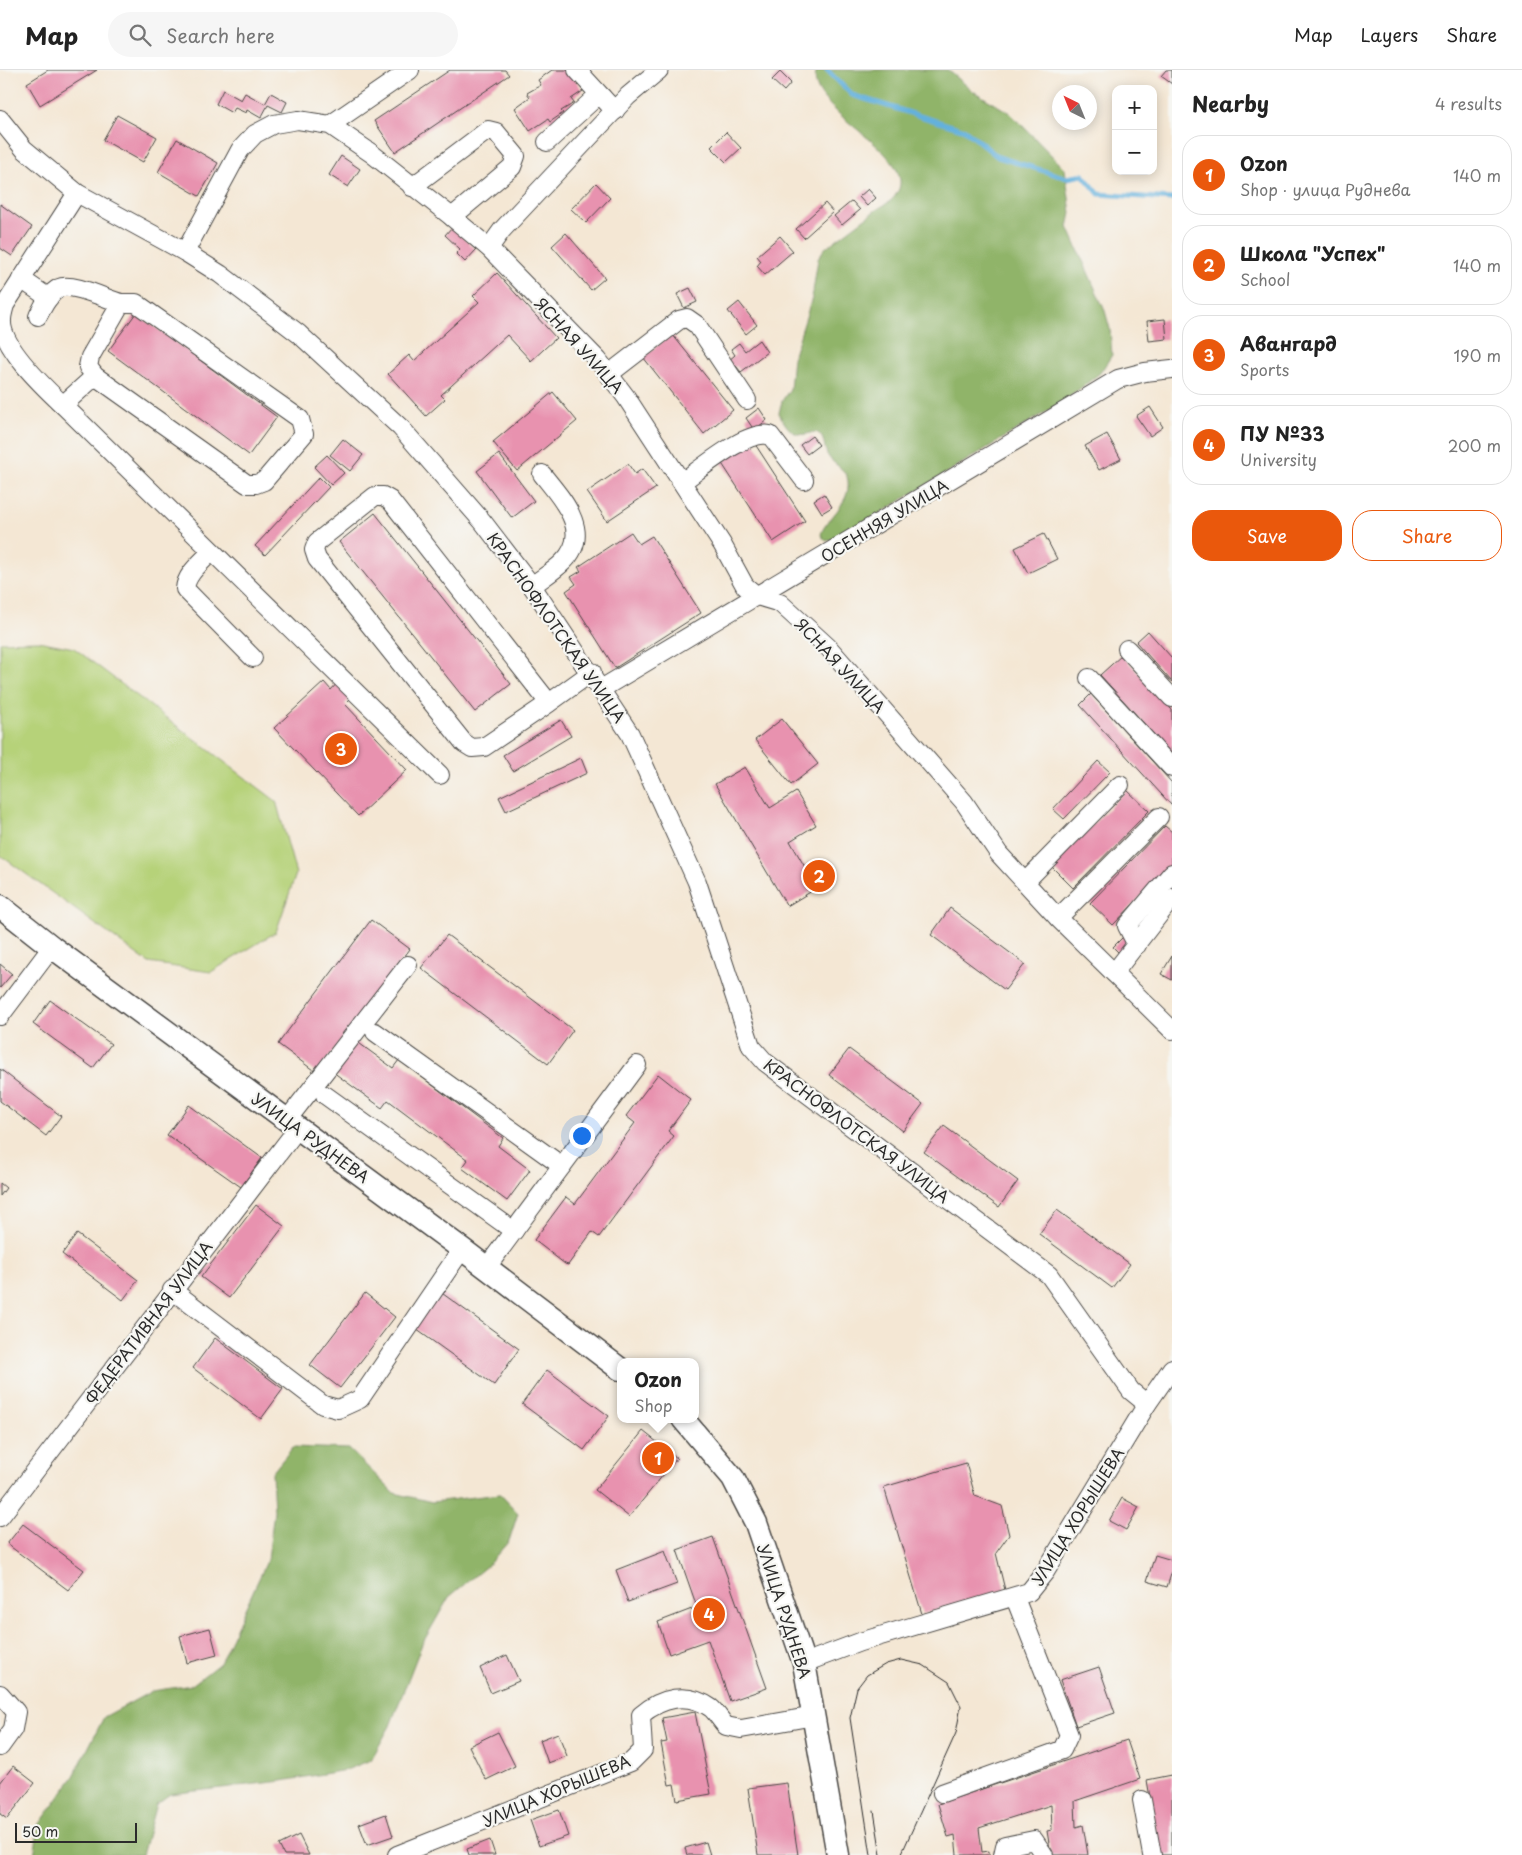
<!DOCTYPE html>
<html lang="en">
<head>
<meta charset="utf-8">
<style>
  :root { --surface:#fff; --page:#f6f6f6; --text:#222; --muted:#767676; --line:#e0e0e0; --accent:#ea580c }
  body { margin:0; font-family:"Playpen Sans",sans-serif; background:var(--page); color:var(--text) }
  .controls { position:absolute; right:15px; top:15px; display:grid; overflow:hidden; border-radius:10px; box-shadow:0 2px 12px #0003 }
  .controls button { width:45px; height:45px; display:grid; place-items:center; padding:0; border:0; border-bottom:1px solid var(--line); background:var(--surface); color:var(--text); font:25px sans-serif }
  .compass { position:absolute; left:1052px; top:15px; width:45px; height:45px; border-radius:50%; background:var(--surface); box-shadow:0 2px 12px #0003; rotate:317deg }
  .scale { position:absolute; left:15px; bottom:12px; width:122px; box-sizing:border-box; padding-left:5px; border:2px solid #2b2b2b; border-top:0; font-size:14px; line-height:18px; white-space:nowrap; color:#2b2b2b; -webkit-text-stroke:4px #f6f6f2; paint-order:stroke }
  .you { position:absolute; left:581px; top:1065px; width:18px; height:18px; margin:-12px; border:4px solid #fff; border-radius:50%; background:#1a73e8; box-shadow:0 0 0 8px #1a73e833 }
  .badge { display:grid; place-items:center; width:32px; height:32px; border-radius:50%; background:var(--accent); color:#fff; font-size:16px; font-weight:700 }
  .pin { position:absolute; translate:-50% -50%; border:2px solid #fff; box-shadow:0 1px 5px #0006 }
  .popup { position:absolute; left:617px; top:1288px; width:82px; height:65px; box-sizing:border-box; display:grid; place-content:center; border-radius:10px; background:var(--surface); filter:drop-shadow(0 1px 4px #0005); font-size:16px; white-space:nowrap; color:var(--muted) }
  .popup b { font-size:19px; color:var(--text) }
  .popup::after { content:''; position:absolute; left:50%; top:100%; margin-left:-10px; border:10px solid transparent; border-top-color:var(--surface) }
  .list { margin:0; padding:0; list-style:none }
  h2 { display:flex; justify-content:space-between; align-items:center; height:65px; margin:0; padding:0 20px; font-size:21px }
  h2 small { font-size:16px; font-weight:400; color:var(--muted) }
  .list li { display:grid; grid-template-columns:32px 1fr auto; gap:15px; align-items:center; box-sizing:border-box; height:80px; margin:0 10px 10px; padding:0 10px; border:1px solid var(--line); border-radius:20px }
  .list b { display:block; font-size:19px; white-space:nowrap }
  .list p { margin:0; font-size:16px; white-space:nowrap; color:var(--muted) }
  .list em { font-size:16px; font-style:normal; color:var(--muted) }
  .actions { display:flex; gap:10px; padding:15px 20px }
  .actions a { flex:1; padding:11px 0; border:1px solid var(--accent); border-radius:20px; text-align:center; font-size:18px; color:var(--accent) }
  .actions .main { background:var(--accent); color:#fff }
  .icon { flex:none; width:28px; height:28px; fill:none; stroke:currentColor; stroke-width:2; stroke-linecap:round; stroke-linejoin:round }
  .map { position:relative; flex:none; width:1172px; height:1785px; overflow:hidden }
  header { display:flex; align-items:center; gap:30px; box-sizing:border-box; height:70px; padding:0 25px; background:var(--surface); border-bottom:1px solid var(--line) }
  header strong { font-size:24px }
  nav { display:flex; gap:28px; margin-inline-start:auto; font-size:18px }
  .search { width:350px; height:45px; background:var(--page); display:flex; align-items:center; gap:12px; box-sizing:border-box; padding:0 18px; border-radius:28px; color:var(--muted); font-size:19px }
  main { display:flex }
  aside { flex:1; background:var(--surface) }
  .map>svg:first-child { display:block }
</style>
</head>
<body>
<header>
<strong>Map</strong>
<div class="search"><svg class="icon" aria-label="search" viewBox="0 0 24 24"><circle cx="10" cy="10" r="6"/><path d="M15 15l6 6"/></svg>Search here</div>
<nav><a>Map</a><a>Layers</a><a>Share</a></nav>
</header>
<main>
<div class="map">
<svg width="1172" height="1785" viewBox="0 0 1172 1785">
  <rect width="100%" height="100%" fill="#f6f6f2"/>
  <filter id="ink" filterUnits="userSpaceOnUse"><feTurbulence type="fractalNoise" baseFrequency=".02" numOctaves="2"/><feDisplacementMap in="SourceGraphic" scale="10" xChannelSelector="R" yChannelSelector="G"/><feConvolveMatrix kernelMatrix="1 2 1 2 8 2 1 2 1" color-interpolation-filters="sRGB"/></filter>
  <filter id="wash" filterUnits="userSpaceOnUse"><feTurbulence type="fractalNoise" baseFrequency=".0096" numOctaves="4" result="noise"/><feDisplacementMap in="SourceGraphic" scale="20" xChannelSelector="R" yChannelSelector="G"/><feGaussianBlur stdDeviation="1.12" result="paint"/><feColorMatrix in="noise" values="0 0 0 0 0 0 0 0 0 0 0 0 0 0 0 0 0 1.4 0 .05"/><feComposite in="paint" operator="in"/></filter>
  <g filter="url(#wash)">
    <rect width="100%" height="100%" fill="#f4e7d4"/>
    <polygon fill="#b6d279" stroke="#707e52" points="38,571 74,578 276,731 296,804 276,862 211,902 149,893 0,785 0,572"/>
    <g fill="#90b469" stroke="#5e704a">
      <path d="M 817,0 L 948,0 L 973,21 L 1010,43 L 1065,99 L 1071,143 L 1068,157 L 1105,241 L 1110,259 L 1112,285 L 1100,303 L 1064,331 L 841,467 L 826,471 L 821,465 C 823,451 851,435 848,411 C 847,398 832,395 827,384 C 824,377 825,368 818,363 C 814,361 811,363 807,364 C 792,367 785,355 779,343 L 782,331 L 790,319 L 793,288 L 812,228 L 818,189 L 824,179 C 841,166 859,153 876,140 C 882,136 891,132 895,126 C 927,85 799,40 817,0 Z"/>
      <polygon points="293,1377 349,1379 394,1423 432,1432 500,1424 518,1443 509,1471 489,1494 449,1527 422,1574 390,1656 371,1690 346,1700 282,1711 170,1724 156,1734 142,1785 34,1785 39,1755 74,1706 104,1647 152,1621 192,1615 220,1593 268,1489 274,1441 272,1403"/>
    </g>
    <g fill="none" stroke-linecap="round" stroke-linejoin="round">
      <polyline stroke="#64b1dd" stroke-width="5" points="827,0 852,25 965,60 998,87 1067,108 1083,105 1099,124 1172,129"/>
    </g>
    <g id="blocks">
      <g fill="#e892af">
        <polygon points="48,0 97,0 40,35 27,13"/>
        <polygon points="450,0 505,0 509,5 395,82 374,51"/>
        <polygon points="552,0 569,0 583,21 571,29 574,33 561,41 563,43 550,52 548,49 530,61 515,38 530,27 527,23 541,15 538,10"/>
        <polygon points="1166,0 1172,0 1172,14 1161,6"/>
        <polygon points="780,2 791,13 784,21 772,10"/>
        <polygon points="223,20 241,30 245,23 265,34 271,23 287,32 282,42 268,35 261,48 247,40 246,43 235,38 232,43 216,34"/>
        <polygon points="117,45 157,67 143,92 103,70"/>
        <polygon points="726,62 741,78 726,92 711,77"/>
        <polygon points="177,69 218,93 199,126 158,102"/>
        <polygon points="341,86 360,99 348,117 329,105"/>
        <polygon points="596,113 610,128 586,153 571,139"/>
        <polygon points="868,119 876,128 867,136 859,127"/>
        <polygon points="852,131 860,140 842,155 834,146"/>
        <polygon points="825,133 833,142 804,168 796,159"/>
        <polygon points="0,134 32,157 12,186 0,178"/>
        <polygon points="452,157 476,180 465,192 456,183 460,179 445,165"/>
        <polygon points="566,163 605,208 591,220 552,176"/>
        <polygon points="780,166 793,181 765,205 757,196 761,191 757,186"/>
        <polygon points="497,203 556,268 531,291 507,265 441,325 445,329 426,346 388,304 409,285 414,291 479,232 473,226"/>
        <polygon points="690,218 697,232 684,238 677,224"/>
        <polygon points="739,232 757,255 746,264 728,241"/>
        <polygon points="136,243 277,347 249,385 108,281"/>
        <polygon points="1165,249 1167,269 1149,271 1147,251"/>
        <polygon points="672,264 733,340 704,364 643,287"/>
        <polygon points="759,270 767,282 741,302 736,296 733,298 728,291 735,285 731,279 739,273 745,281"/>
        <polygon points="553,322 577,351 517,401 493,372"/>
        <polygon points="1150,337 1163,357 1150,366 1136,346"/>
        <polygon points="759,338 767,350 754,360 746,348"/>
        <polygon points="1107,364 1121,389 1099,400 1085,376"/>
        <polygon points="812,366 819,375 807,384 800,375"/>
        <polygon points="343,369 363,385 350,401 330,385"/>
        <polygon points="753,371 805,451 773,472 721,392"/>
        <polygon points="499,384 534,431 512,448 477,401"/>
        <polygon points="327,385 344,403 331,415 314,397"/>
        <polygon points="628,394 635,404 642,399 656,418 607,451 587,422"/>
        <polygon points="319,407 329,417 265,485 255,476"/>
        <polygon points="824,424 832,437 822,443 814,430"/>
        <polygon points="375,443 511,614 475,642 339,472"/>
        <polygon points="631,462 639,474 652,466 701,543 615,598 566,521 576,514 571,507 581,501 578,497"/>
        <polygon points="1044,464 1057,489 1028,503 1015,478"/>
        <polygon points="1148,561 1172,588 1172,612 1136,572"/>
        <polygon points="1122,585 1172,640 1172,684 1100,605"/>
        <polygon points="339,611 353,626 345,634 407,700 358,746 274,658 324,612 331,620"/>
        <polygon points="1091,624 1172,713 1172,736 1080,635"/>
        <polygon points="782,649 818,694 791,715 755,670"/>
        <polygon points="561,650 571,666 513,701 503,685"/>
        <polygon points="581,688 587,703 506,741 499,727"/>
        <polygon points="1098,691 1110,702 1064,749 1053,739"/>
        <polygon points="745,697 770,738 796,722 816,755 790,771 817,818 787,836 715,714"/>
        <polygon points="1127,720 1149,741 1073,818 1051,796"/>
        <polygon points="1165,756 1172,762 1172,794 1113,855 1090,833"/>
        <polygon points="950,838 1025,894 1005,920 931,865"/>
        <polygon points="371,850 410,879 317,1003 278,974"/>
        <polygon points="447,865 573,960 548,994 421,898"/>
        <polygon points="1124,866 1131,873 1120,884 1113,877"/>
        <polygon points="1172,886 1172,910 1161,904"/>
        <polygon points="0,894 12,904 0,918"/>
        <polygon points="50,930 111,974 93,998 33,954"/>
        <polygon points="356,971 393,998 399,990 503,1068 498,1076 530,1100 507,1131 462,1098 468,1090 388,1030 382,1038 333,1002"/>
        <polygon points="849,979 923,1034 903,1061 829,1005"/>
        <polygon points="0,999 61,1046 46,1066 0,1031"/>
        <polygon points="658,1004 691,1030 668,1061 674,1066 599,1167 592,1162 568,1195 565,1194 534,1170 566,1127 575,1134 635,1053 626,1046"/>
        <polygon points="189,1035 262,1088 241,1117 167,1065"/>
        <polygon points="944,1056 1018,1111 999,1137 924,1082"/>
        <polygon points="0,1113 6,1118 0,1126"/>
        <polygon points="256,1135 284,1156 229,1228 201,1207"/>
        <polygon points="1057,1140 1130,1194 1112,1218 1039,1164"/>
        <polygon points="77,1164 138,1210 123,1230 62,1184"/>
        <polygon points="439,1221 519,1279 494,1315 413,1257"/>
        <polygon points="365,1223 395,1247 340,1318 310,1295"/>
        <polygon points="215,1268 283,1319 261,1349 193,1298"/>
        <polygon points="547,1300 609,1346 584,1380 522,1334"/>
        <polygon points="643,1361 677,1388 629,1447 595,1420"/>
        <polygon points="966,1393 975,1426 1002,1436 1009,1465 996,1483 1005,1520 922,1544 884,1417"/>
        <polygon points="1122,1428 1139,1437 1126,1460 1109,1451"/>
        <polygon points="23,1454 84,1500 68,1520 7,1474"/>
        <polygon points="713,1467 767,1618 730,1631 708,1570 669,1584 658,1552 697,1537 677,1480"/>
        <polygon points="665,1481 677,1514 628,1532 616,1500"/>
        <polygon points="1155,1485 1172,1490 1172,1501 1167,1517 1147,1511"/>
        <polygon points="210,1558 217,1585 187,1593 180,1566"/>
        <polygon points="507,1585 519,1611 491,1623 480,1598"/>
        <polygon points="1099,1597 1115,1643 1076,1656 1060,1610"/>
        <polygon points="695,1642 711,1724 677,1730 674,1714 669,1715 661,1673 667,1672 662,1648"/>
        <polygon points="498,1662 515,1696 486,1710 469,1676"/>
        <polygon points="558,1663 567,1686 548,1693 540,1670"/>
        <polygon points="1127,1670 1140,1709 1075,1731 1076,1757 1083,1755 1088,1785 1051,1785 1047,1761 1052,1760 1051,1735 979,1758 982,1782 989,1781 989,1785 957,1785 955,1765 948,1767 938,1734"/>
        <polygon points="13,1696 35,1713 7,1749 0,1744 0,1713"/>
        <polygon points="1172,1705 1172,1785 1160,1785 1147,1710"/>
        <polygon points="787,1713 798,1785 758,1785 748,1718"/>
        <polygon points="559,1740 568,1766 539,1776 530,1750"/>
        <polygon points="386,1744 393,1766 367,1775 359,1754"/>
        <polygon points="299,1765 309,1785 284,1785 279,1775"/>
        <polygon points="490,1770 495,1785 469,1785 467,1779"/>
        <polygon points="706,1772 710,1785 687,1785 685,1778"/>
      </g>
    </g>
  </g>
  <g filter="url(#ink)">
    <use href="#blocks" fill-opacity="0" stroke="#494744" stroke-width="1"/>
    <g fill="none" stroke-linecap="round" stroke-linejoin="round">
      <defs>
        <g id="minor">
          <polyline points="577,0 602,27"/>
          <polyline points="0,49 24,79 77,123 185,182 220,204 299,264 401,358 483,452 532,516 630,664 697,812 751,976 765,992 1049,1205 1131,1321 1147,1334"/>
          <polyline points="330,55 410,0"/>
          <polyline points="547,72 595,28 602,27 615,41"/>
          <polyline points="412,117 488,60 496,62 516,86 512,97 452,147"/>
          <path d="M 77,123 L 5,235 C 4,239 2,245 2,250 C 0,276 45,318 63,335 L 440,705"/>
          <polyline points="489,178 502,160 628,26 659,0"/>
          <polyline points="185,182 240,80 255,64 274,54 298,50 330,55 371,83 452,147 489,178 598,290 626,327 722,474 745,516 757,526 780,533 828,577 964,732 999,784 1058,848 1172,960"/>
          <polyline points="21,209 49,228"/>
          <path d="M 38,246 C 43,237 49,223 59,218 C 72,212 106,229 121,233"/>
          <polyline points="609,304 679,250 687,248 697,255 747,330"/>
          <polyline points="63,335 95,306 88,297 90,287 121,233 136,233 300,349 304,364 264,411 256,414 247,414 95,306"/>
          <path d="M 682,412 C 702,398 746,360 770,365 L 804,410"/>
          <path d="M 211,482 C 201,493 186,504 185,519 L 253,588"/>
          <path d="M 532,516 C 542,508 554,501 563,492 C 594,462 561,428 542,404"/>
          <polyline points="1127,579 1172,628"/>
          <polyline points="1089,608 1172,698"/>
          <polyline points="601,619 1118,309 1145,302 1172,299"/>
          <polyline points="549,633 484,677 472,678 464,673 317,489 314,480 317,472 375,426 383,426 390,430 549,633 592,602"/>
          <polyline points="1025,812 1120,715"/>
          <polyline points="1058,848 1159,747"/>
          <polyline points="1137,875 1127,856 1172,803"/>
          <polyline points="1114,903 1172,828"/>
          <polyline points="0,946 52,877"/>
          <polyline points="375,962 562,1096"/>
          <polyline points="325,1025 514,1161"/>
          <polyline points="287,1050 408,895"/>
          <polyline points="487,1197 637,995"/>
          <polyline points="172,1220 323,1335 338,1339 360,1329 462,1179"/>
          <polyline points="0,1447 298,1058"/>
          <polyline points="804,1593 860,1572 1029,1522 1045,1502 1147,1334 1172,1298"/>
          <polyline points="0,1624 16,1642 13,1659 0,1677"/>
          <polyline points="942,1723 1062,1680 1069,1665 1015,1528"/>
          <polyline points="1142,1730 1152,1785"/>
          <path d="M 397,1785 L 631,1692 L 643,1680 L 641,1645 C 661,1628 687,1621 711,1638 C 716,1642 721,1651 726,1656 L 741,1659 L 814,1646"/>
          <polyline points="1003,1785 1005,1776 1034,1770 1044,1785"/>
        </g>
        <g id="major">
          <polyline points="0,836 52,877 462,1179 620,1299"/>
          <polyline points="683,1349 733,1408 756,1453 804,1593 838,1785"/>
        </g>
      </defs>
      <use href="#minor" stroke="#494744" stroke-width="20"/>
      <use href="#major" stroke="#494744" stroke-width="25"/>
      <use href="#minor" stroke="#fff" stroke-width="18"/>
      <use href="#major" stroke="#fff" stroke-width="22"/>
      <g stroke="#2b2b2b" stroke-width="1">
        <polyline points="874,1741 881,1785"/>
        <polyline points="871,1785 850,1648 857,1618 867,1605 886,1594 901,1590 923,1595 949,1612 961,1636 956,1663 901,1785"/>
      </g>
    </g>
  </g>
  <g text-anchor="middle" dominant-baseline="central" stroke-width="4.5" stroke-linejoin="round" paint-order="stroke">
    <g font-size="16" fill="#2b2b2b" stroke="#f6f6f2">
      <text transform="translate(580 275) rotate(48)">ЯСНАЯ УЛИЦА</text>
      <text transform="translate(884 450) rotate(-31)">ОСЕННЯЯ УЛИЦА</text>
      <text transform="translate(557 557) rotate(55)">КРАСНОФЛОТСКАЯ УЛИЦА</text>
      <text transform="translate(841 595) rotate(47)">ЯСНАЯ УЛИЦА</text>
      <text transform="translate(857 1060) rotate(37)">КРАСНОФЛОТСКАЯ УЛИЦА</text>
      <text transform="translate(311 1067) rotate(36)">УЛИЦА РУДНЕВА</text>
      <text transform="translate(148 1252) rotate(-53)">ФЕДЕРАТИВНАЯ УЛИЦА</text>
      <text transform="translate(1077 1446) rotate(-58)">УЛИЦА ХОРЫШЕВА</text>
      <text transform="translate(785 1541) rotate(72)">УЛИЦА РУДНЕВА</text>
      <text transform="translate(556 1720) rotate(-23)">УЛИЦА ХОРЫШЕВА</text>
    </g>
  </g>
</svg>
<div class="controls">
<button>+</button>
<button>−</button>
</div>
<svg class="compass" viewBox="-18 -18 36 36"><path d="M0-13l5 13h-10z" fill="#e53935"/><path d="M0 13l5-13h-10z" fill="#767676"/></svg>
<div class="scale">50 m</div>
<div class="you"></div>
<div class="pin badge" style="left:658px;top:1388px">1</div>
<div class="popup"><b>Ozon</b>Shop</div>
<div class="pin badge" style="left:819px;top:806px">2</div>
<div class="pin badge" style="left:341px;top:679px">3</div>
<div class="pin badge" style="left:709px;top:1544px">4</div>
</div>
<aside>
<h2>Nearby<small>4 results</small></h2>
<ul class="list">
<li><span class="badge">1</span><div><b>Ozon</b><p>Shop · улица Руднева</p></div><em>140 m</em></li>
<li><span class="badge">2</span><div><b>Школа &quot;Успех&quot;</b><p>School</p></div><em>140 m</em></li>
<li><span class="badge">3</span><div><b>Авангард</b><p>Sports</p></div><em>190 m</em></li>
<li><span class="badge">4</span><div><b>ПУ №33</b><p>University</p></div><em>200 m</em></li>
</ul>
<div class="actions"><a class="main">Save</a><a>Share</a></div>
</aside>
</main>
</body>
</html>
